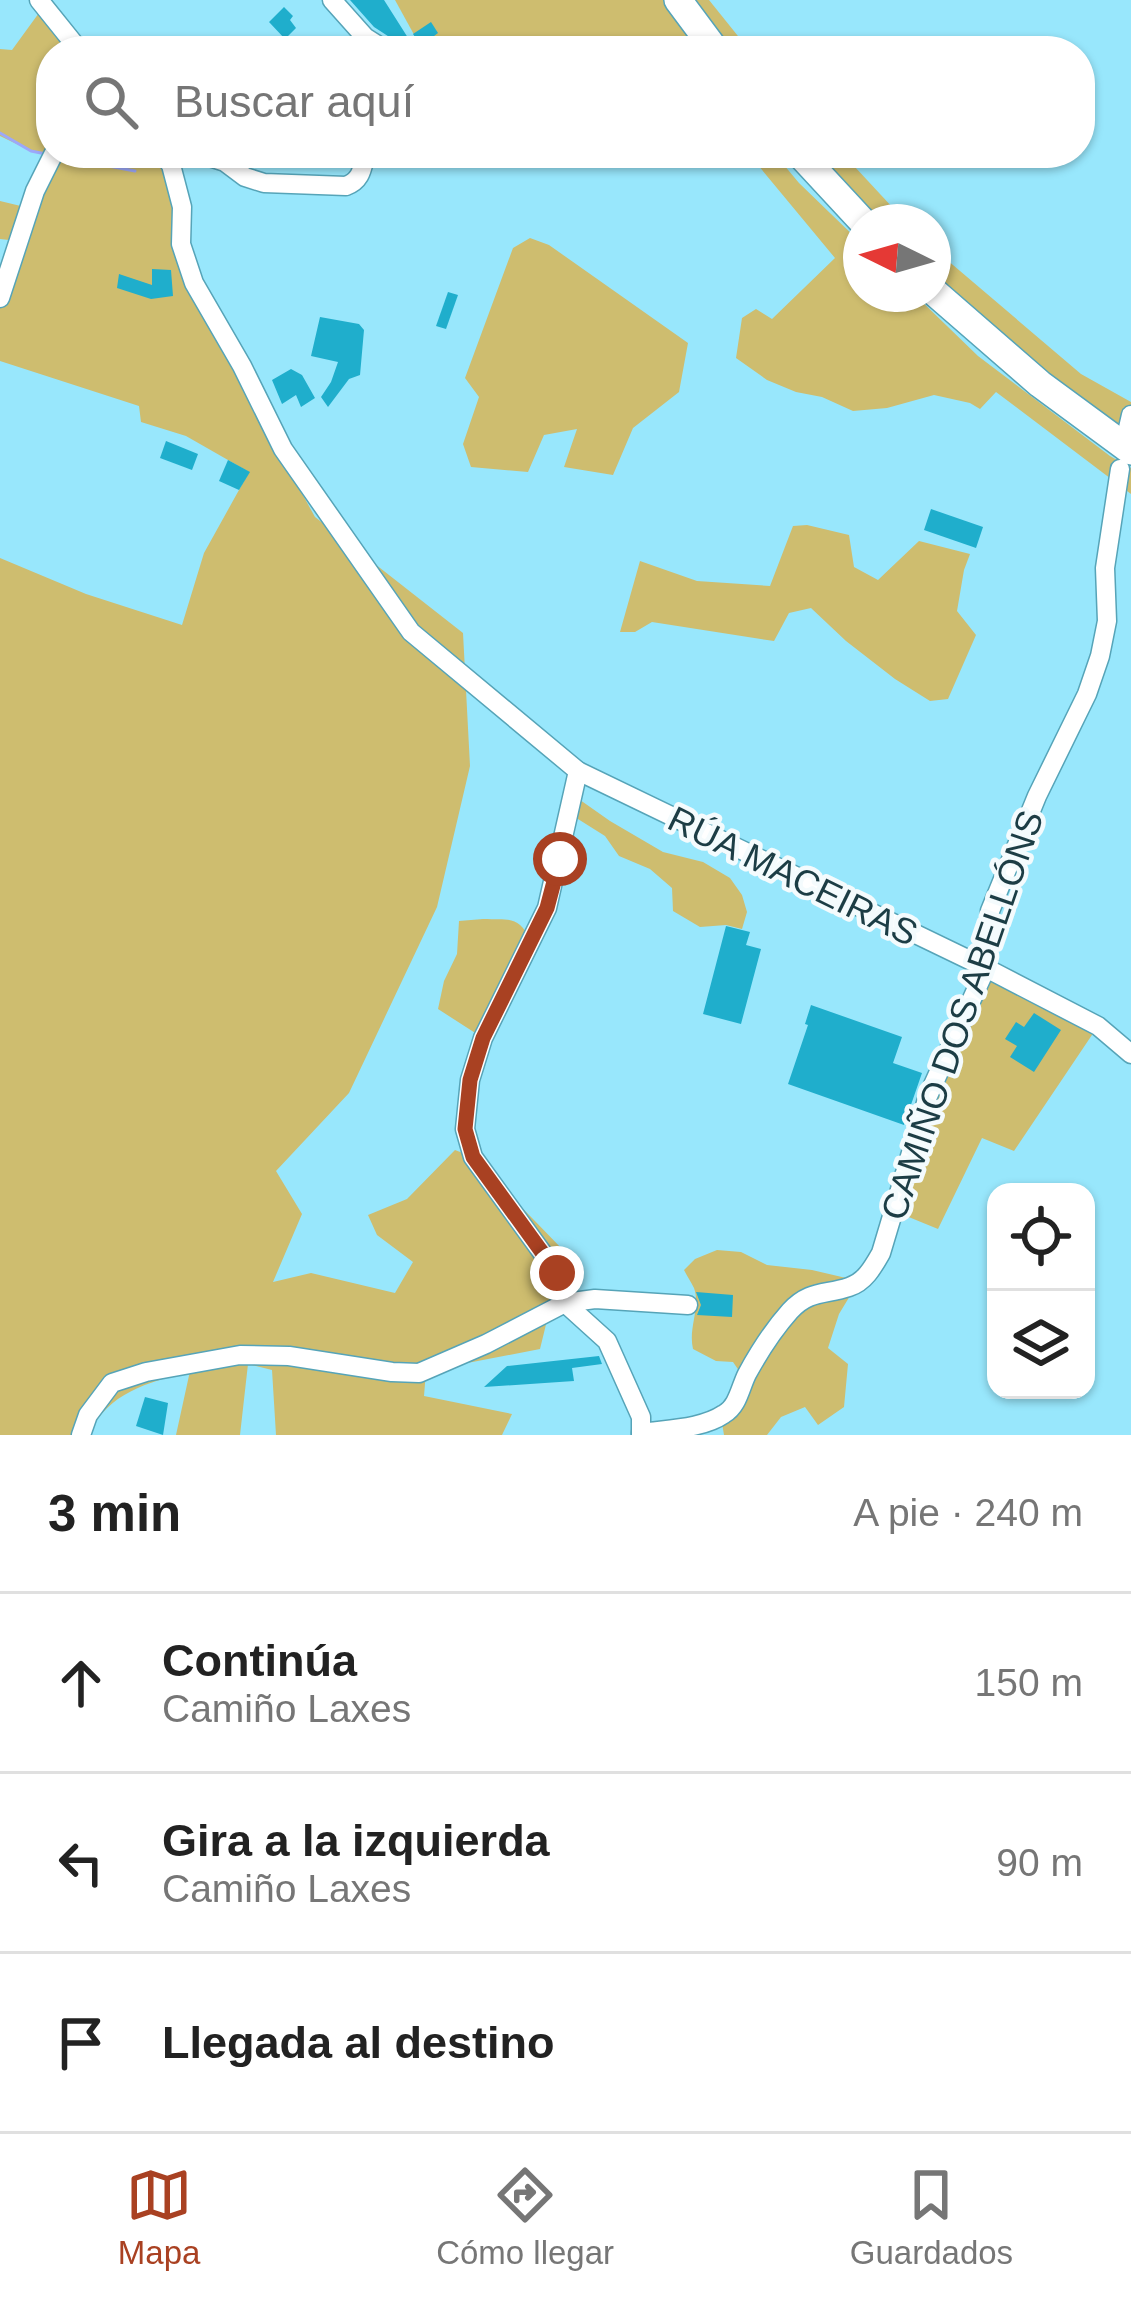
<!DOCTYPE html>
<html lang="es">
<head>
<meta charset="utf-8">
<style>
  :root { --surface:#fff; --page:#f6f6f6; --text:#222; --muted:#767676; --line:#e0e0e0; --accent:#a94122 }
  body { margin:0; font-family:Arial,sans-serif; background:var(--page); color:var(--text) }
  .controls { position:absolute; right:36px; bottom:36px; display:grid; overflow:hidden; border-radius:24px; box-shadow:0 3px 9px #0004 }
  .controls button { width:108px; height:108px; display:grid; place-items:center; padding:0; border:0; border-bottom:3px solid var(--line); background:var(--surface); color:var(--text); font:60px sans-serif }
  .compass { position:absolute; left:843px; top:204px; width:108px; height:108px; border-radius:50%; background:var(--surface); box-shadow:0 3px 9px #0004; rotate:275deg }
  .stop { position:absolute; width:36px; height:36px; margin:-27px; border:9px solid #a94122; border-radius:50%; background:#fff }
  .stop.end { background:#a94122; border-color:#fff; box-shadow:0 3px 12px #0008 }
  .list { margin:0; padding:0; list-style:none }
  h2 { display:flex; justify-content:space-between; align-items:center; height:156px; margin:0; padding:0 48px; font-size:51px }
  h2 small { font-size:39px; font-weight:400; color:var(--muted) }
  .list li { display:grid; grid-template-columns:78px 1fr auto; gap:36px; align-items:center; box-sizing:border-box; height:180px; padding:0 48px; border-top:3px solid var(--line) }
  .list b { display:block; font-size:45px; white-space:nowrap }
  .list p { margin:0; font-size:39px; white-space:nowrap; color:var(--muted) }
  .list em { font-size:39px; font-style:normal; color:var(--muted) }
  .icon { flex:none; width:66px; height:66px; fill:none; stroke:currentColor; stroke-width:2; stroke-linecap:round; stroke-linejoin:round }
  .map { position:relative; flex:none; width:1131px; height:1435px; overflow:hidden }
  .search { position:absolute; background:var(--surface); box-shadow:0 3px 9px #0004; left:36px; right:36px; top:36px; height:132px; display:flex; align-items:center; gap:30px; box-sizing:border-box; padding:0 42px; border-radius:48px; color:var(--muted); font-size:45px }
  .sheet { height:696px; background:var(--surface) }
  nav { display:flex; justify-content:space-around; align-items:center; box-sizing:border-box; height:168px; border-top:3px solid var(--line); background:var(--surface); font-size:33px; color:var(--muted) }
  nav a { display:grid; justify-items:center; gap:6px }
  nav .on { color:var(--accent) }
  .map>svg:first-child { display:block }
</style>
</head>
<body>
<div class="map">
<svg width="1131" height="1435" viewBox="0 0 1131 1435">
  <rect width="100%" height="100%" fill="#98e7fc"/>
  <g fill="#cebd6f">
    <polygon points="395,0 664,0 700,51 423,51"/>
    <polygon points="692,0 709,0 750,51 733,51"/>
    <polygon points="44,6 80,51 51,51 51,152 48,154 31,151 0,136 0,49 12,50"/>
    <path d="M 54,153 L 160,153 L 170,165 L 179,243 L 272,439 L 315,517 L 463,633 L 470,766 L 437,907 L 349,1093 L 276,1171 L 302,1214 L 273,1282 L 311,1273 L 395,1293 L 413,1262 L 377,1235 L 368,1215 L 407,1199 L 455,1150 L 473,1157 L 564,1251 L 540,1349 L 426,1371 L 424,1396 L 512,1414 L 502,1435 L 276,1435 L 272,1370 L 248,1364 L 240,1435 L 176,1435 L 190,1371 C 146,1384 110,1391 88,1435 L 0,1435 L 0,558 L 86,594 L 182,625 L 204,553 L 249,472 L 186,436 L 141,422 L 139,406 L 0,361 L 0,299 L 18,241 L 0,239 L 0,201 L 29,208 Z"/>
    <polygon points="748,153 774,153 799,183 861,243 861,294 914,294 978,356 1110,456 1131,468 1131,494 996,392 980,409 970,403 934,395 887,408 853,411 822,397 796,392 767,380 736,358 742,318 756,309 772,319 835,258"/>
    <polygon points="817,153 842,153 906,222 880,222"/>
    <polygon points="530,238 549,245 688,343 679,392 633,428 613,475 564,467 577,429 544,435 528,472 471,467 463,444 479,397 465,378 513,248"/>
    <polygon points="933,248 1081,374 1131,402 1131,439 979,318 933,274"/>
    <polygon points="807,525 849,535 854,567 878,580 919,541 970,554 964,570 957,611 976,635 948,699 930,701 895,679 846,641 811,608 789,613 774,641 652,622 635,632 620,632 640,561 697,581 770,586 793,526"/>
    <polygon points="573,795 610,821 663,852 703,862 730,878 742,895 747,912 742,929 726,925 700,927 673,911 672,888 650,869 619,856 605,836 570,814"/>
    <path d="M 483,919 C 510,920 518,915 531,941 L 483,1038 L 438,1009 L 444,981 L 457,954 L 459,921 Z"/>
    <polygon points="986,968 1098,1026 1014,1151 982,1138 938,1229 894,1211"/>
    <path d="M 717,1250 L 741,1252 L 767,1265 L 812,1270 L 859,1281 L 839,1314 L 828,1348 L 848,1364 L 844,1407 L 818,1425 L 805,1407 L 781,1417 L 767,1435 L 724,1435 L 721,1417 L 744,1378 L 733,1362 L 716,1361 L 693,1349 C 688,1327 701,1308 694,1288 C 691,1282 687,1276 684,1270 L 695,1259 Z"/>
  </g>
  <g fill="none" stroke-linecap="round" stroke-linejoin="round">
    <g stroke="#9ca8f9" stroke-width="3">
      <polyline points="0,133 31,151 46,154"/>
      <polyline points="61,157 135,171"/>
    </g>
  </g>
  <g fill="#1faecc">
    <polygon points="350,0 384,0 410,41 400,47 394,40 374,27"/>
    <polygon points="284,7 293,16 290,20 296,28 285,39 269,22"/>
    <polygon points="431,22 438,33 421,46 413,34"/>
    <polygon points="152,269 171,270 173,296 151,299 117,288 119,274 152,285"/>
    <polygon points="448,292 458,295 446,329 436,326"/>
    <polygon points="320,317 359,324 364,330 360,375 349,379 328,407 321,397 331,382 338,362 311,356"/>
    <polygon points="291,369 302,375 315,398 301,407 296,395 282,404 272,380"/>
    <polygon points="166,441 198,454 192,470 160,458"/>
    <polygon points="228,460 250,472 239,490 219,481"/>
    <polygon points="931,509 983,527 976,548 924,530"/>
    <polygon points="726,926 750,932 746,945 761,949 741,1024 703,1014"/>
    <polygon points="811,1005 902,1037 893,1063 922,1073 904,1125 788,1084 808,1025 805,1024"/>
    <polygon points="1034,1013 1061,1030 1034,1072 1010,1057 1017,1046 1005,1039 1016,1022 1024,1027"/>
    <polygon points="696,1292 733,1295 732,1317 697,1315 701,1305"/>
    <polygon points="599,1356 602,1364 572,1368 574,1381 484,1387 507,1366"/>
    <polygon points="145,1397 168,1403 163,1435 136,1426"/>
  </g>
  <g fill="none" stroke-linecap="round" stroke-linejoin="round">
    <defs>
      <g id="minor">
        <polyline points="39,0 80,51"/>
        <polyline points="332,0 365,37 387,51"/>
        <polyline points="162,153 171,165 182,207 181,244 194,283 242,366 283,449 411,632 578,771 986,968 1098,1026 1131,1054"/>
        <path d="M 197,153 L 225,162 L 245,177 L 264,183 L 346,186 C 362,180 362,168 366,153"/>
        <polyline points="0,298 35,191 54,153"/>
        <polyline points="1128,428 1131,415"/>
        <polyline points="578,771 547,908 483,1038 470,1080 465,1129 473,1157 557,1273 565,1303 607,1341 641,1417 641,1435"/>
        <path d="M 641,1433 C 667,1429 702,1429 724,1414 C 738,1406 740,1388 747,1374 C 759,1352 773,1330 790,1311 C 809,1290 825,1295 849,1287 C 865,1282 873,1267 881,1253 L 928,1096 L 986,968 L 990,911 L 1037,796 L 1087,694 L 1100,656 L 1107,621 L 1105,568 L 1120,469"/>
        <polyline points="81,1435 88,1415 112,1383 146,1372 240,1355 289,1356 392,1372 419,1373 486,1344 565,1303 595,1299 688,1305"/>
      </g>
      <g id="highway">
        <polyline points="678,0 716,51"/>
        <polyline points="799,153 863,222"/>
        <polyline points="933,291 1040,384 1131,451"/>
      </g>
    </defs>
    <use href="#minor" stroke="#56a4b8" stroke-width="21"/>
    <use href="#highway" stroke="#56a4b8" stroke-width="30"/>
    <use href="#minor" stroke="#fff" stroke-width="18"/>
    <use href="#highway" stroke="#fff" stroke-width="27"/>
  </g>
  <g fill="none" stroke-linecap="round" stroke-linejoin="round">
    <polyline stroke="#a94122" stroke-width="15" points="557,1273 473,1157 465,1129 470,1080 483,1038 547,908 560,859"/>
  </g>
  <g text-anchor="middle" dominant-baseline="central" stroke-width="9" stroke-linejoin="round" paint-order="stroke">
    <g font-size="36" fill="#1c3d45" stroke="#f4fbfd">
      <text transform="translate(793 876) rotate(26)">RÚA MACEIRAS</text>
      <text transform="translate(962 1015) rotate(-71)">CAMIÑO DOS ABELLÓNS</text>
    </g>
  </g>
</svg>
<div class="controls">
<button><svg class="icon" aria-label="locate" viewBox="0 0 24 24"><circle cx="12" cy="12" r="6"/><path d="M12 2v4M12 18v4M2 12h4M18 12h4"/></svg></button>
<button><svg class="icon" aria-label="layers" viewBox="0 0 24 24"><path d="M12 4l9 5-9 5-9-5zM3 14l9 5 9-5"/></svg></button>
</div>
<svg class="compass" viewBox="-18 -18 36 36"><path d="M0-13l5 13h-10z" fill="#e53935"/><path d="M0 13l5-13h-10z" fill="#767676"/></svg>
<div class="stop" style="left:560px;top:859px"></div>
<div class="stop end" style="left:557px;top:1273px"></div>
<div class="search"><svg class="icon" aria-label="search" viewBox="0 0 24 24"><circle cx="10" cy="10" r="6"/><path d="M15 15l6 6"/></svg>Buscar aquí</div>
</div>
<section class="sheet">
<h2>3 min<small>A pie · 240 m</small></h2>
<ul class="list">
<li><svg class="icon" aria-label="ahead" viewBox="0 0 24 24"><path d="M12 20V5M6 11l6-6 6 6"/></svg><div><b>Continúa</b><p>Camiño Laxes</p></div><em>150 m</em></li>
<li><svg class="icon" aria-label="left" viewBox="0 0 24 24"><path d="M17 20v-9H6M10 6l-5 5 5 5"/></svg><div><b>Gira a la izquierda</b><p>Camiño Laxes</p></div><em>90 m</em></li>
<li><svg class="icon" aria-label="arrive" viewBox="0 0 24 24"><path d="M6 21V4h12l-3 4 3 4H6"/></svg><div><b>Llegada al destino</b></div></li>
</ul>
</section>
<nav>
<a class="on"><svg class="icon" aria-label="map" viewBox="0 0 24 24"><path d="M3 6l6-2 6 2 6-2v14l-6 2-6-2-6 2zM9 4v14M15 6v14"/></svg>Mapa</a>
<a><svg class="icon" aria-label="directions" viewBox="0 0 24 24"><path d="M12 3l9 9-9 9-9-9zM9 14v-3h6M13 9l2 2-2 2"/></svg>Cómo llegar</a>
<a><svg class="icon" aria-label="saved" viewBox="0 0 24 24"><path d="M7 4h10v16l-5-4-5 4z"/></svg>Guardados</a>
</nav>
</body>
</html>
